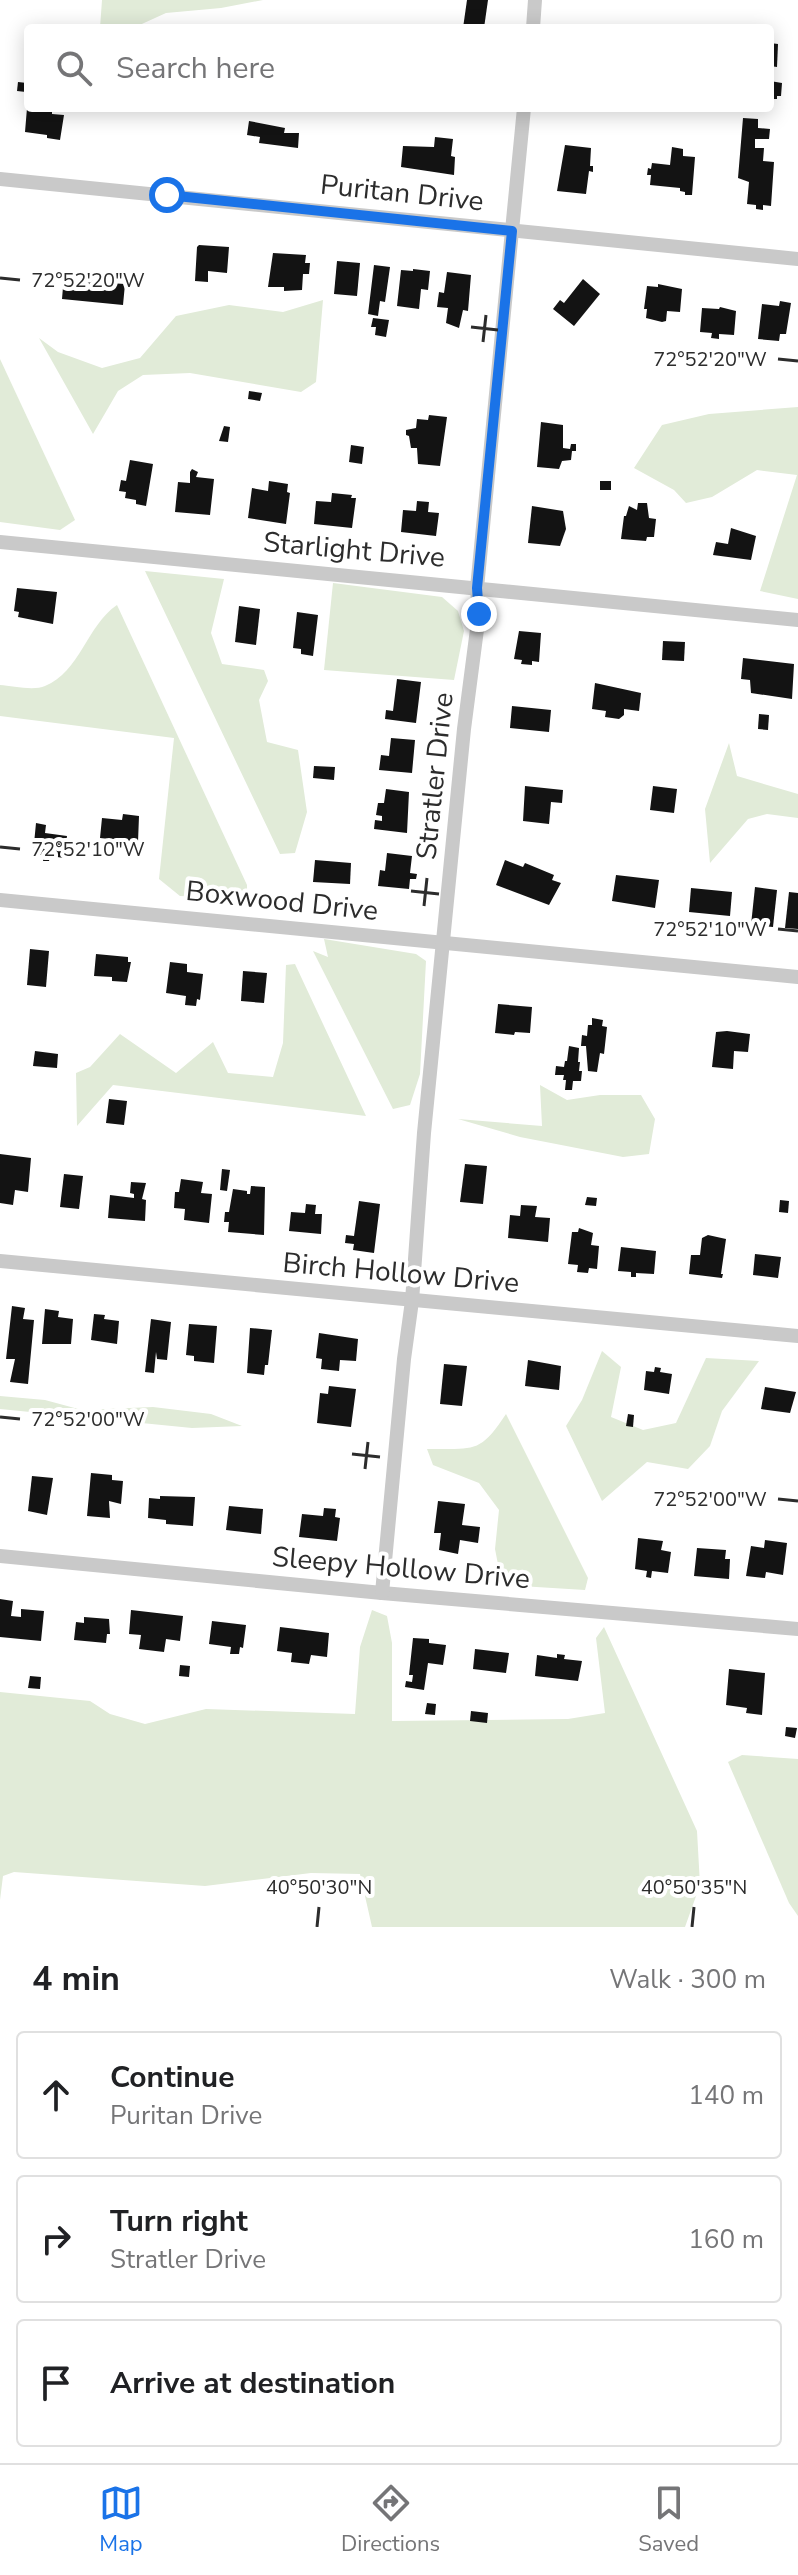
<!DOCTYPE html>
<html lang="en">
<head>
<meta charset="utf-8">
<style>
  :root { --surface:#fff; --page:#f6f6f6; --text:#202124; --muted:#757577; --line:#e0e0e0; --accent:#1a73e8 }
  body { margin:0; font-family:"Nunito Sans",sans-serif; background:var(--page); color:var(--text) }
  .stop { position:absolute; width:24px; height:24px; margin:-18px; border:6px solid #1a73e8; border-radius:50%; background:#fff }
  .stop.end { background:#1a73e8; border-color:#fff; box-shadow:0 2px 8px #0008 }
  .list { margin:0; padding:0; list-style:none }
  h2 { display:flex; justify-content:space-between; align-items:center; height:104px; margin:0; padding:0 32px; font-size:34px }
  h2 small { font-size:26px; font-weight:400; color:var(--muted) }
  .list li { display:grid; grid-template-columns:52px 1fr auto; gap:24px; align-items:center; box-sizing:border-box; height:128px; margin:0 16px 16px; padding:0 16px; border:2px solid var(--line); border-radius:8px }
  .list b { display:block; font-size:30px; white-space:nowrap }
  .list p { margin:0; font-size:26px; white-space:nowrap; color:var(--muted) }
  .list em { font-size:26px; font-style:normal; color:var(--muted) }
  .icon { flex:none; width:44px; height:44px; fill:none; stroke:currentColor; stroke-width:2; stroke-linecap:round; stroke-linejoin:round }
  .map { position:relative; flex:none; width:798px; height:1927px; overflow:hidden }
  .search { position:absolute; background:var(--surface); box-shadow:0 4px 20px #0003; left:24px; right:24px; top:24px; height:88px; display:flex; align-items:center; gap:20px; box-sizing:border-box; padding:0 28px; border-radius:8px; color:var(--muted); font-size:30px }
  .sheet { height:536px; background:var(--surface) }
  nav { display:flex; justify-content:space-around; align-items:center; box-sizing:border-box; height:112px; border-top:2px solid var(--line); background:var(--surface); font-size:22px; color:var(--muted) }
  nav a { display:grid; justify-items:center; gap:4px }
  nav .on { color:var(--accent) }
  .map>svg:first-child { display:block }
</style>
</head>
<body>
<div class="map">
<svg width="798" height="1927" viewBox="0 0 798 1927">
  <rect width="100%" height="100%" fill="#fff"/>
  <g fill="#e1ebd8">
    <polygon points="102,0 263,0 221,8 166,13 133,28 100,28"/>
    <polygon points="323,300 316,382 301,392 190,373 143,375 118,391 93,434 39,338 58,352 102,368 140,358 176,316 229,305 283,312"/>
    <polygon points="0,359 75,520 60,530 0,522"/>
    <polygon points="798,407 798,599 760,591 797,475 757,470 712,497 686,503 674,490 634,468 662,425 709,414"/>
    <polygon points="145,571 224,579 211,633 222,664 264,670 268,681 259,700 267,742 298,750 307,812 295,853 280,854"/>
    <polygon points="333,583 442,597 458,611 464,631 454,680 324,670"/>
    <path d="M 117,605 L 247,885 L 247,899 L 180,896 L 159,879 L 174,738 L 0,716 L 0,685 C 12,686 34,691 45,686 C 80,672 87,625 117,605 Z"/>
    <polygon points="729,743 737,776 798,794 798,818 767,814 748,819 710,863 705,809"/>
    <polygon points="324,939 416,954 426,961 420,1074 410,1105 393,1109 313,951 328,957"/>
    <polygon points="295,964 366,1116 113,1085 77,1126 76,1073 90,1067 120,1034 176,1073 213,1042 228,1073 273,1077 283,1043 286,965"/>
    <polygon points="540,1085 567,1100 600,1095 641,1095 655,1119 649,1154 623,1157 520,1137 458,1119 542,1126"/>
    <polygon points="602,1351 621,1367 611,1417 643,1430 676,1423 706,1358 759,1361 722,1411 710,1446 688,1469 647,1462 602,1501 566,1426 582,1400"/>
    <polygon points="0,1396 45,1400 82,1410 153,1407 211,1414 242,1426 192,1428 0,1409"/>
    <path d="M 506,1414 L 588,1578 L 585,1590 L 502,1585 L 495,1549 L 499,1510 L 479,1483 L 433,1465 L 427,1449 C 474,1448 479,1455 506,1414 Z"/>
    <polygon points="372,1610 387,1616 392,1643 392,1721 568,1719 605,1713 596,1638 604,1627 697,1831 700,1885 685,1927 372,1927 360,1874 311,1873 205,1886 14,1872 3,1876 0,1900 0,1692 90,1701 110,1714 145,1724 206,1709 355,1714 360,1647"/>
    <polygon points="742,1755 798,1759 798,1916 789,1903 728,1762"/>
  </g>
  <g fill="#131313">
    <polygon points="467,0 488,0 484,28 463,28"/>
    <polygon points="770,43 778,44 777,67 770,66"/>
    <polygon points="770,81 782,83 781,96 777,96 777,99 770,99"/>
    <polygon points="18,82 27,83 26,92 17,91"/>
    <polygon points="27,108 52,108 52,114 64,115 60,140 47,138 47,135 25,132"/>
    <polygon points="743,118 758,119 758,128 770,129 769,139 755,139 755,148 764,148 763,161 774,162 771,206 763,205 763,210 756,209 756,205 747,204 749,182 738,178"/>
    <polygon points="249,121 285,128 284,133 299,133 298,148 259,143 260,137 247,135"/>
    <polygon points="435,137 453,139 451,156 455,157 454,175 401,167 403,146 434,147"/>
    <polygon points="565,145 591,148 590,166 593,166 593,172 589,171 586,194 557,191"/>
    <polygon points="672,147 683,149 683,156 695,157 692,195 685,195 685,192 680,191 680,188 650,185 651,175 647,175 648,168 651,169 652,163 670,165"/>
    <polygon points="199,245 229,247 227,273 208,271 208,282 195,281 197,247"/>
    <polygon points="273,253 306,255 305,263 310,263 309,274 303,274 302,290 284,291 284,287 268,287"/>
    <polygon points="337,261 360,263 357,296 334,294"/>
    <polygon points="374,265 390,267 385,302 380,301 378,316 368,314"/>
    <polygon points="413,269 430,271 428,290 421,289 419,309 397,306 401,270 413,271"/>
    <polygon points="447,272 471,275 468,311 463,310 459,328 446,323 448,308 437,307 439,292 444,293"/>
    <polygon points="85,273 106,275 105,280 109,280 109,283 125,284 123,305 62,299 64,275 84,277"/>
    <polygon points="583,279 600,294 574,326 553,309 560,300 564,303"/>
    <polygon points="658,284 682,289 680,312 667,311 666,321 662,322 646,318 647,309 644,309 647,286 658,287"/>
    <polygon points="780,301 791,303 786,334 780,334 779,341 758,339 762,304 779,306"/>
    <polygon points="720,307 736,311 734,335 719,334 719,339 711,338 712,333 700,332 702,308 719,309"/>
    <polygon points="373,318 389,320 386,337 375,335 376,327 371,327"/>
    <polygon points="249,391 262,393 260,401 248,399"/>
    <polygon points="429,415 447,417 440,466 418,464 417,448 411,448 409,436 406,435 406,430 416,428 417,419 428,420"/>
    <polygon points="541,422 563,425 563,448 570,449 571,444 576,444 576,451 572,451 571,460 562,461 559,469 537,467"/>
    <polygon points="224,426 230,427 228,442 219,441"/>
    <polygon points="351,445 364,447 362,464 349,462"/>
    <polygon points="130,460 153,464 146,506 136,504 136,500 125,498 126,492 119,491 121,480 126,481"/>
    <polygon points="192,469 198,472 196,477 214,479 210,515 175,512 178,482 190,483 190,472"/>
    <polygon points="269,481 288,484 287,492 290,493 286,524 248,518 252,488 268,491"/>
    <rect x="600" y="481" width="11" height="9"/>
    <polygon points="332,493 352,495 351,498 356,498 352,528 314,524 316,501 331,502"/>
    <polygon points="417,501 429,502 428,512 439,513 436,536 401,532 403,510 416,511"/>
    <polygon points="638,503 647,503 649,518 656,519 654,537 647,537 646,541 621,539 624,516 626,516 629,506 637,510"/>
    <polygon points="532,506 563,511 566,529 560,546 528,543"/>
    <polygon points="731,528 756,536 751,560 713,555 716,542 728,544"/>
    <polygon points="17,588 57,592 53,624 18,617 19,612 14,611"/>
    <polygon points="239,606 260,609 256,645 235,642"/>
    <polygon points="297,612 318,615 313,656 301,654 301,649 293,648"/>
    <polygon points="519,631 541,633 539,662 532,661 532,665 521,664 522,660 514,659"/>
    <polygon points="663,641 685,642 684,661 662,660"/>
    <polygon points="743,658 794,664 792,699 751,693 750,680 741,679"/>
    <polygon points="397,679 421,682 416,723 385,719 386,710 393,711"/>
    <polygon points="595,683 641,693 639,711 624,709 624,715 619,719 605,717 606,711 592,709"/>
    <polygon points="512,706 551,710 549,732 510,728"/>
    <polygon points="759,714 769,715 768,730 758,729"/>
    <polygon points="391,738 415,740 412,773 379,770 381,755 389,756"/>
    <polygon points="314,766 335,767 334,780 313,778"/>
    <polygon points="525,786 563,790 562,803 551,802 549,824 523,821"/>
    <polygon points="653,786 677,789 674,813 650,810"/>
    <polygon points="386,789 409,792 407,833 374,829 375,820 382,821 382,816 376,815 378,803 384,803"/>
    <polygon points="123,814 139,816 138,842 100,838 102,818 122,820"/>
    <polygon points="36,823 46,825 45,833 67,836 64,858 50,856 49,861 43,861 44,855 33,854"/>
    <polygon points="387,853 412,856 410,873 417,874 416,879 410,879 409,889 378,886 380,870 385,871"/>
    <polygon points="315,860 351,863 350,884 313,882"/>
    <polygon points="505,860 523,867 525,863 554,875 552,880 561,883 549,905 496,885"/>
    <polygon points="616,875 659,880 655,908 612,901"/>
    <polygon points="755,887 777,890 773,927 751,925"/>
    <polygon points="691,888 732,892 730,916 689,912"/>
    <polygon points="789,892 798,893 798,929 785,928"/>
    <polygon points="30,949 49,951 46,987 27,985"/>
    <polygon points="96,954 128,957 128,962 131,962 127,982 112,981 112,977 94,976"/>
    <polygon points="170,962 187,964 187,972 203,974 200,1000 197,999 196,1006 185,1005 186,996 166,993"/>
    <polygon points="243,971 267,973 264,1003 241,1001"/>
    <polygon points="498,1004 532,1007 530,1033 515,1032 514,1035 495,1033"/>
    <polygon points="592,1018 603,1020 602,1026 607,1027 604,1054 600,1053 597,1072 588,1071 586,1046 581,1046 582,1035 587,1036 588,1025 592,1025"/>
    <polygon points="727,1031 750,1034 748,1052 734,1051 733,1069 712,1067 716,1032"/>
    <polygon points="569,1046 579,1048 578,1062 580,1062 579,1071 582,1071 581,1081 573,1081 572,1090 565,1090 566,1080 563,1080 564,1075 555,1075 556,1066 564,1067 565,1061 567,1061"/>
    <polygon points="35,1051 58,1054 57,1068 33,1066"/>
    <polygon points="109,1099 127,1101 124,1125 106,1123"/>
    <polygon points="0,1154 31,1158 28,1192 15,1190 13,1205 0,1203"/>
    <polygon points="465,1164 487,1166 483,1204 460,1202"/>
    <polygon points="222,1169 230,1170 227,1191 220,1190"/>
    <polygon points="64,1174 83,1176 79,1209 60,1207"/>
    <polygon points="181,1179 203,1182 201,1193 212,1194 209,1223 184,1220 185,1209 174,1208 175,1192 179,1192"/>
    <polygon points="131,1182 146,1183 142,1199 146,1200 145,1221 108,1218 110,1195 134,1198 134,1194 130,1193"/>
    <polygon points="251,1186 265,1187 264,1235 228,1232 229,1222 224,1222 225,1212 229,1212 233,1189 247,1191 247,1194 250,1194"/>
    <polygon points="587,1197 597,1198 596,1206 585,1205"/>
    <polygon points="780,1200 789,1201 788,1213 779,1212"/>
    <polygon points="359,1201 380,1204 374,1253 353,1250 354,1244 345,1243 346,1235 354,1236"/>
    <polygon points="306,1204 316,1205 315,1214 322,1214 321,1234 289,1231 291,1212 305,1213"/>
    <polygon points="521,1205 537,1206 535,1217 550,1218 548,1242 508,1238 510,1215 520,1216"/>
    <polygon points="579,1228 593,1233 591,1245 599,1246 597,1269 589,1268 588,1273 577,1272 578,1265 568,1264 572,1232 578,1232"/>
    <polygon points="708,1235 726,1239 721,1274 723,1274 722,1278 689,1274 691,1255 700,1255 702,1238"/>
    <polygon points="621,1247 656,1251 654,1274 636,1273 636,1277 631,1277 631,1272 618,1271"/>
    <polygon points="755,1254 781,1257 778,1278 753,1275"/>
    <polygon points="12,1306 25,1308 23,1319 34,1320 28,1384 10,1382 15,1359 6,1359"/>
    <polygon points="45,1309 59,1311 58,1317 73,1319 71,1344 42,1344"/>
    <polygon points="94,1314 105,1315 104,1319 119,1321 117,1344 91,1340"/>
    <polygon points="151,1319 171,1322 167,1360 157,1359 156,1352 154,1373 145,1372"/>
    <polygon points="189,1324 217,1326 214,1363 194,1361 194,1356 186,1355"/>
    <polygon points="250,1328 272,1330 268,1365 265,1365 264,1375 247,1373"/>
    <polygon points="319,1333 358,1339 356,1361 340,1360 339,1371 321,1369 322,1359 316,1358"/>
    <polygon points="528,1360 561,1366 559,1390 525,1386"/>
    <polygon points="444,1364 467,1366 462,1406 440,1404"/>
    <polygon points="655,1367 661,1368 660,1372 672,1374 669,1394 644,1390 646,1371 654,1372"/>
    <polygon points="329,1386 356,1389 351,1427 317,1423 320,1393 328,1394"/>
    <polygon points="765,1387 796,1392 790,1413 761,1409"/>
    <polygon points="628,1414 634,1415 633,1427 626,1426"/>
    <polygon points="91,1473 112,1475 112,1480 123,1481 121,1504 109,1501 110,1518 87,1516"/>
    <polygon points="32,1476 53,1478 47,1515 28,1511"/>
    <polygon points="160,1496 195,1497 193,1526 166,1524 166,1520 148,1518 149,1498 160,1499"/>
    <polygon points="438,1501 465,1504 462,1525 480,1527 478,1543 460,1540 458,1554 439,1550 441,1533 434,1533"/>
    <polygon points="229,1506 263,1509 261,1534 226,1530"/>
    <polygon points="324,1508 336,1509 335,1517 340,1518 337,1541 299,1537 302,1514 323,1516"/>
    <polygon points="638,1538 663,1541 661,1550 671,1552 668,1573 652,1571 651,1578 646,1577 647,1571 635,1569"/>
    <polygon points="765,1540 787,1543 783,1575 766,1572 765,1578 746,1576 751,1546 764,1548"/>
    <polygon points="697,1548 726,1550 725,1559 730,1559 729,1579 694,1576"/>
    <polygon points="0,1599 13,1601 11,1616 21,1617 21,1609 44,1611 41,1641 0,1637"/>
    <polygon points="131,1610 183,1616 180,1641 166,1639 164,1652 139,1649 141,1635 129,1634"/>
    <polygon points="84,1617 109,1619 110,1634 107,1634 106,1643 74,1640 76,1622 84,1623"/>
    <polygon points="212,1621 246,1625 243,1648 240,1647 239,1654 230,1654 231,1647 209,1644"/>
    <polygon points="280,1627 329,1633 327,1657 311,1655 309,1664 291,1662 292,1653 277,1651"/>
    <polygon points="413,1638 429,1639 429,1643 446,1645 443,1665 428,1663 424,1690 405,1687 406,1681 412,1682 413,1675 409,1675"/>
    <polygon points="475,1649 509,1653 506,1673 473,1669"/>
    <polygon points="557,1654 565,1655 564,1659 582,1661 578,1681 535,1676 537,1655 557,1658"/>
    <polygon points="180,1665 190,1666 189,1677 179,1676"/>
    <polygon points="729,1669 765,1673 762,1715 746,1713 747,1708 726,1705"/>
    <polygon points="30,1676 41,1677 40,1689 28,1688"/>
    <polygon points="427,1703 436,1704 435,1715 425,1714"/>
    <polygon points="471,1711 488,1713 487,1723 470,1721"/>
    <polygon points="786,1727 797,1728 795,1738 785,1736"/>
  </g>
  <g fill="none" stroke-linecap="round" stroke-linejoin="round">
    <g stroke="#c9c9c9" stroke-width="14">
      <polyline points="533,28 535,0"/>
      <polyline points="0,179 798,259"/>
      <polyline points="0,542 798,620"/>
      <polyline points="0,900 798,977"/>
      <polyline points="0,1261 798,1336"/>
      <polyline points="0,1556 382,1593 798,1629"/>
      <polyline points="382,1593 404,1359 412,1301 424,1133 464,729 479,614 477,588 524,108"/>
    </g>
  </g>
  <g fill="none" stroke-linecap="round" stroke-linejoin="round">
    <polyline stroke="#1a73e8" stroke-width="10" points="167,195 512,231 477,588 479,614"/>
  </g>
  <path fill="none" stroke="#2c2c2c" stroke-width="3" d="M 0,278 L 20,280M 471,327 L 498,330M 483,342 L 486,315M 778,359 L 798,361M 0,847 L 20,849M 411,891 L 439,894M 424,906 L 427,878M 778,929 L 798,931M 0,1417 L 20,1419M 352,1454 L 380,1457M 365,1469 L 368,1442M 778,1499 L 798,1501M 317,1927 L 319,1907M 692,1927 L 694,1907"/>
  <g text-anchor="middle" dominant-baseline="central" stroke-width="8" stroke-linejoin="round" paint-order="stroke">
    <g font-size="28" fill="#2c2c2c" stroke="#fff">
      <text transform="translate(402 193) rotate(6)">Puritan Drive</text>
      <text transform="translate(354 550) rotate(5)">Starlight Drive</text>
      <text transform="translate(435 776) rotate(-84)">Stratler Drive</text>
      <text transform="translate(282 901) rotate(6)">Boxwood Drive</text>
      <text transform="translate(401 1273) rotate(5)">Birch Hollow Drive</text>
      <text transform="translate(401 1568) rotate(5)">Sleepy Hollow Drive</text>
    </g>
  </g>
  <g font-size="20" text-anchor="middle" fill="#2c2c2c" stroke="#fff" stroke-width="8" stroke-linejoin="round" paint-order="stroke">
    <text x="88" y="287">72°52'20"W</text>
    <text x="710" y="366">72°52'20"W</text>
    <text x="88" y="856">72°52'10"W</text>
    <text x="710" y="936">72°52'10"W</text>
    <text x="88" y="1426">72°52'00"W</text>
    <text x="710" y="1506">72°52'00"W</text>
    <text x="319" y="1894">40°50'30"N</text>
    <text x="694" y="1894">40°50'35"N</text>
  </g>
</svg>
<div class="stop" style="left:167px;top:195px"></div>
<div class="stop end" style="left:479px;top:614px"></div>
<div class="search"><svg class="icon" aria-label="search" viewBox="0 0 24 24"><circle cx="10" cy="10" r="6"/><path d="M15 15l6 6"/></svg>Search here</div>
</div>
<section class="sheet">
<h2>4 min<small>Walk · 300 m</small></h2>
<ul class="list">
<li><svg class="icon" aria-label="ahead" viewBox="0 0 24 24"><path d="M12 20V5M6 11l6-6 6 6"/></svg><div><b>Continue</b><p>Puritan Drive</p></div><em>140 m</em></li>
<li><svg class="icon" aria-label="right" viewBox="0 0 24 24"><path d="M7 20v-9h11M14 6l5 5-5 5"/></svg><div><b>Turn right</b><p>Stratler Drive</p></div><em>160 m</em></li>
<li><svg class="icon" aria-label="arrive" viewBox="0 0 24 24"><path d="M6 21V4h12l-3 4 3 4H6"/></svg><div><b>Arrive at destination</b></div></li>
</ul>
</section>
<nav>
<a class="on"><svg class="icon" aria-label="map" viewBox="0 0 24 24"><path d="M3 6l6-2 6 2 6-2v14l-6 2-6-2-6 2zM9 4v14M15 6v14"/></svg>Map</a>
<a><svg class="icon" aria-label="directions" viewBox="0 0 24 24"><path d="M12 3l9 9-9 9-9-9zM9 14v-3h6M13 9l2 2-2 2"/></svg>Directions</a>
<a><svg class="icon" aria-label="saved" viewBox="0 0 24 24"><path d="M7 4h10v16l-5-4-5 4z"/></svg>Saved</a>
</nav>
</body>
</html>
